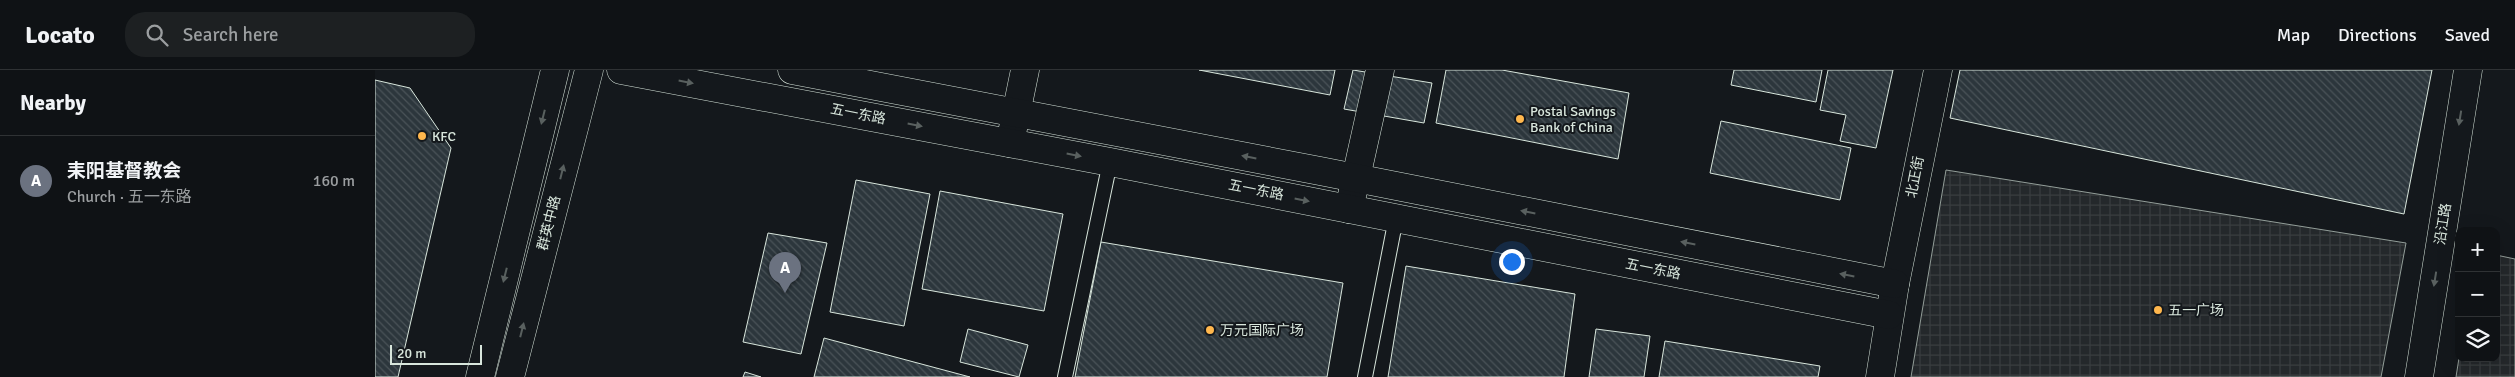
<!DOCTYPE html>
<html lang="en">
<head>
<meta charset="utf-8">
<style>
  :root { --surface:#0f1215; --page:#1d2022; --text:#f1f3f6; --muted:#9b9ea0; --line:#2f3234; --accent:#b45309 }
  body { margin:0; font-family:Signika,"Noto Sans SC",sans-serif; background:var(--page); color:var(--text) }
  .controls { position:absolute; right:15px; bottom:15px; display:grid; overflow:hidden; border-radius:10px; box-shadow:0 5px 20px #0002 }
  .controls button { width:45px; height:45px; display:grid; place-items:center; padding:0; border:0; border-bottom:1px solid var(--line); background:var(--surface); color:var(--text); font:25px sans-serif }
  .scale { position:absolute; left:15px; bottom:12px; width:92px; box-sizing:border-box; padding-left:5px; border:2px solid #d8e6dc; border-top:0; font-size:14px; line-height:18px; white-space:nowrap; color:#d8e6dc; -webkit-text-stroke:4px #14181c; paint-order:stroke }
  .you { position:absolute; left:1136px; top:191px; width:18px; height:18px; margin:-12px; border:4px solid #fff; border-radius:50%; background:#1a73e8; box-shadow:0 0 0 8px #1a73e833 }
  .badge { display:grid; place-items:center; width:32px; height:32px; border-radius:50%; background:var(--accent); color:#fff; font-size:16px; font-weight:700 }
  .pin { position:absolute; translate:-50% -41px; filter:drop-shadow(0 1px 2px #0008) }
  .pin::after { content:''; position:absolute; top:26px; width:18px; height:15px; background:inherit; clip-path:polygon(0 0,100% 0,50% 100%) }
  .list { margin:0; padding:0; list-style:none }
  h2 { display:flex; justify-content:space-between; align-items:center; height:65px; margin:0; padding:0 20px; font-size:21px }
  h2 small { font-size:16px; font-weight:400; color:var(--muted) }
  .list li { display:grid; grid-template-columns:32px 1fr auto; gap:15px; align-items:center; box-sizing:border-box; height:90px; padding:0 20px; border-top:1px solid var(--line) }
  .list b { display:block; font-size:19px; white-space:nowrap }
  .list p { margin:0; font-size:16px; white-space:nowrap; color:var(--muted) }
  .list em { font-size:16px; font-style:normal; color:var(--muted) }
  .icon { flex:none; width:28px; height:28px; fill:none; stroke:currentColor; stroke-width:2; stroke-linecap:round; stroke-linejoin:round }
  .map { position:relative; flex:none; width:2140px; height:307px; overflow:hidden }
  header { display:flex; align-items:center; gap:30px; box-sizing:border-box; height:70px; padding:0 25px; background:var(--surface); border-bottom:1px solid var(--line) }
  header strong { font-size:24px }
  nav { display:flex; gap:28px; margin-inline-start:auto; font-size:18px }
  .search { width:350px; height:45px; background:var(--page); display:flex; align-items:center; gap:12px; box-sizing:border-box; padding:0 18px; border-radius:20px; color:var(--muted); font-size:19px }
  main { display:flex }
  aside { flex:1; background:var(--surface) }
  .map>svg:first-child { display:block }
</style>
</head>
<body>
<header>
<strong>Locato</strong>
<div class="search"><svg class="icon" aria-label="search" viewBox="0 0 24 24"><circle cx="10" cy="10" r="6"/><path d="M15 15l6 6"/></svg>Search here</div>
<nav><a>Map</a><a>Directions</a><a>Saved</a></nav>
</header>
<main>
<aside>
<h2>Nearby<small></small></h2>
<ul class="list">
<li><span class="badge" style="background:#6b7280">A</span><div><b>耒阳基督教会</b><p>Church · 五一东路</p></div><em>160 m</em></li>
</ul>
</aside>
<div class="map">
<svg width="2140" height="307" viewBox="0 0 2140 307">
  <defs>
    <pattern id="plaza-grid" width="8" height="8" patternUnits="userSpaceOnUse" patternTransform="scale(1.25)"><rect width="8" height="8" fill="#24282b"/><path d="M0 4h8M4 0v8" fill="none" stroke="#393d3f"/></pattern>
    <pattern id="building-back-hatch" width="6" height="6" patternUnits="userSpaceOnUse" patternTransform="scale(1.25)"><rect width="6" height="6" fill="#2c363c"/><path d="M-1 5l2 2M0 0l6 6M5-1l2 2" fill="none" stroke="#4a5358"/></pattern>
  </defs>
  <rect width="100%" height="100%" fill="#14181c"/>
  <g fill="url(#plaza-grid)" stroke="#939e99">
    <polygon points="1571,100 2031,173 2006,307 1536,307"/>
    <polygon points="2121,185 2140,189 2140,307 2081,307 2084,288 2121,288"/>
  </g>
  <g fill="url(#building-back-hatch)" stroke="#d8e6dc">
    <polygon points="824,0 960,0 955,25"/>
    <polygon points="978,0 1057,13 1049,53 969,39"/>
    <polygon points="1071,0 1127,0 1254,23 1243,89 1061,53"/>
    <polygon points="1359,0 1447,0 1441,32 1356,15"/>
    <polygon points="1453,0 1518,0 1501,78 1465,71 1471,45 1445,40"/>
    <polygon points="1585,0 2057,0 2029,144 1575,48"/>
    <polygon points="0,10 35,18 76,78 23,307 0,307"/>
    <polygon points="1346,51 1476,78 1465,130 1335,103"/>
    <polygon points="481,110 555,124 529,256 455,242"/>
    <polygon points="565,121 688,144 669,241 547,219"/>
    <polygon points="393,163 452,173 426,284 368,272"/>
    <polygon points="726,172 968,213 952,307 700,307"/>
    <polygon points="1031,196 1200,224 1189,307 1013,307"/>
    <polygon points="593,259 653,275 644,307 585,292"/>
    <polygon points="1221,259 1275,266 1269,307 1214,307"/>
    <polygon points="449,268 595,307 439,307"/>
    <polygon points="1290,271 1445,296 1443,307 1284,307"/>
    <polygon points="370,302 386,307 368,307"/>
  </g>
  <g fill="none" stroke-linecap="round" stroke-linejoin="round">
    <defs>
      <g id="service">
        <polyline points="690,307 735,92"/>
        <polyline points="990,307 1021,148"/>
      </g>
      <g id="minor">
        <polyline points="635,73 650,0"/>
        <polyline points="974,139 1005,0"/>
        <polyline points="1505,307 1520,214 1563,0"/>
      </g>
      <g id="tertiary">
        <polyline points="246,0 735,92 1514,245"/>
        <polyline points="417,0 945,101 1520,214"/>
        <polyline points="2044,307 2093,0"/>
      </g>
      <g id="secondary">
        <polyline points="105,307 180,0"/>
        <polyline points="135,307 214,0"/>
      </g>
    </defs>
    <use href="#service" stroke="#d8e6dc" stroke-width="16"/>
    <use href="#minor" stroke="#d8e6dc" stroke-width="29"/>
    <use href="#tertiary" stroke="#d8e6dc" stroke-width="29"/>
    <use href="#secondary" stroke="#d8e6dc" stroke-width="29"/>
    <use href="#service" stroke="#14181c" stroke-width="14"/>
    <use href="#minor" stroke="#14181c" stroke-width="28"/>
    <use href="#tertiary" stroke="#14181c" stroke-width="28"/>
    <use href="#secondary" stroke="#14181c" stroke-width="28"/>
  </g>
  <defs><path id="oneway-solid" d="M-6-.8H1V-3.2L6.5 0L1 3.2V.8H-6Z" transform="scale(1.25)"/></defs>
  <g fill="#59605f">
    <use href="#oneway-solid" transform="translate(311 12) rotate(11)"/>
    <use href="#oneway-solid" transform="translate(168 47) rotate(104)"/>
    <use href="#oneway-solid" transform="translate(2085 48) rotate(99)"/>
    <use href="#oneway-solid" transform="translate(540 55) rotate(11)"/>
    <use href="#oneway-solid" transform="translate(699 85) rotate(11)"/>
    <use href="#oneway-solid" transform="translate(874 87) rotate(-169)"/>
    <use href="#oneway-solid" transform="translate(187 102) rotate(-76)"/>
    <use href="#oneway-solid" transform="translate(927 130) rotate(11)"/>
    <use href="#oneway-solid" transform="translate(1153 142) rotate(-169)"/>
    <use href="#oneway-solid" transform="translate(1313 173) rotate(-169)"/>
    <use href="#oneway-solid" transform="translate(130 205) rotate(104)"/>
    <use href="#oneway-solid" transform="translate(1472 205) rotate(-169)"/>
    <use href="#oneway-solid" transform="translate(2060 209) rotate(99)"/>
    <use href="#oneway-solid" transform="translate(147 260) rotate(-76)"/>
  </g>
  <g fill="#ffb74d" stroke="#14181c" stroke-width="2">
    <circle cx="1145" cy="49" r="5"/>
    <circle cx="47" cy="66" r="5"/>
    <circle cx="1783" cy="240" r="5"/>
    <circle cx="835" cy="260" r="5"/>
  </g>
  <g text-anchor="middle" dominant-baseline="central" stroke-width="4" stroke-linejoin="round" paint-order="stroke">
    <g font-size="14" fill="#d8e6dc" stroke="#14181c" text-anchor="start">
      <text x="1155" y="41">Postal Savings<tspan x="1155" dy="16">Bank of China</tspan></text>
      <text x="57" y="66">KFC</text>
      <text x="1793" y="240">五一广场</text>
      <text x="845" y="260">万元国际广场</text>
    </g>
    <g font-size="14" fill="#d8e6dc" stroke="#14181c">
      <text transform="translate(483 44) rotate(11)">五一东路</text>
      <text transform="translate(1540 107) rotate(-79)">北正街</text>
      <text transform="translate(881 120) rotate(11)">五一东路</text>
      <text transform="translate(174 153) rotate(-76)">群英中路</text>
      <text transform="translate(2068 154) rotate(-81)">沿江路</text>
      <text transform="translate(1278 199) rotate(11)">五一东路</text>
    </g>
  </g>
</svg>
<div class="controls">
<button>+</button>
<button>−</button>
<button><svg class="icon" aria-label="layers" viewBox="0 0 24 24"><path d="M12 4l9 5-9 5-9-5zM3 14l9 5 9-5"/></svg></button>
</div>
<div class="scale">20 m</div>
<div class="you"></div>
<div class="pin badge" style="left:410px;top:223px;background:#6b7280">A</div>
</div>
</main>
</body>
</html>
